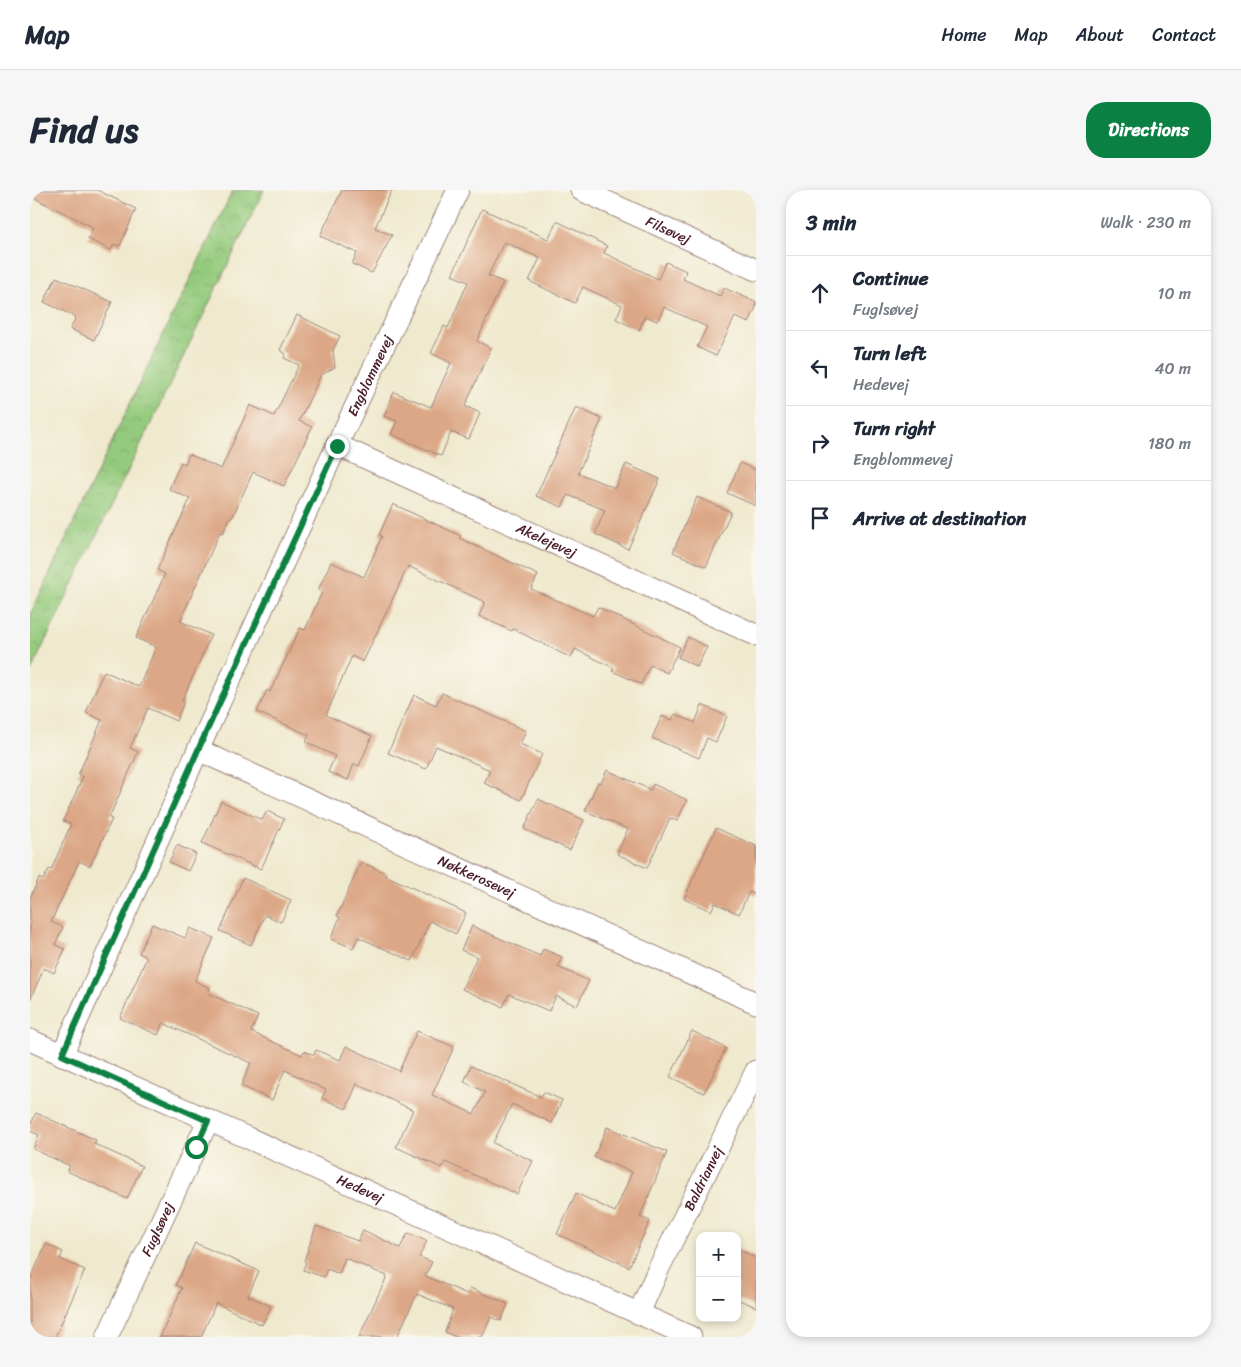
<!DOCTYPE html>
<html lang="en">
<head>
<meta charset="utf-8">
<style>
  :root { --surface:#fff; --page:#f6f6f7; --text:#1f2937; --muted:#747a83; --line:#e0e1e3; --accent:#0b8043 }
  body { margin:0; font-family:Sriracha,sans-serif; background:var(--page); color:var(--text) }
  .controls { position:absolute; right:15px; bottom:15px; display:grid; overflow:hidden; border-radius:10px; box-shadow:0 2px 8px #0003 }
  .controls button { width:45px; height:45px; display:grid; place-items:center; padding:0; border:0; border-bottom:1px solid var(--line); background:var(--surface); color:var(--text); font:25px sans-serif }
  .stop { position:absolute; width:15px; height:15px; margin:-11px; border:4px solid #0b8043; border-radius:50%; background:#fff }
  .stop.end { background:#0b8043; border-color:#fff; box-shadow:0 1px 5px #0008 }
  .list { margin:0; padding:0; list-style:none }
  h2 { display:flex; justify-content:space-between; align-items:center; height:65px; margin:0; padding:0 20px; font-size:21px }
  h2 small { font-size:16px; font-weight:400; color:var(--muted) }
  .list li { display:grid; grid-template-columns:32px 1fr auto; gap:15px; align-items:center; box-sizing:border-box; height:75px; padding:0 20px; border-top:1px solid var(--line) }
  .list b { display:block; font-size:19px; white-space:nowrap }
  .list p { margin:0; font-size:16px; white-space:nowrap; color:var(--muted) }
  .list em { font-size:16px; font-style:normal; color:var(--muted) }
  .icon { flex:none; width:28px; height:28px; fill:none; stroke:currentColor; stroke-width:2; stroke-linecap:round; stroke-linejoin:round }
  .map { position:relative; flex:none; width:726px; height:1147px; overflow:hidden; border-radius:20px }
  header { display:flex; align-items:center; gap:30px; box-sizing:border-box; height:70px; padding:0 25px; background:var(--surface); border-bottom:1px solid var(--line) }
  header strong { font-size:24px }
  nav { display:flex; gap:28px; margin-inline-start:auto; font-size:18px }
  .intro { display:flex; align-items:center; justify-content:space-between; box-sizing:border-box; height:120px; padding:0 30px }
  h1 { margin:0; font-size:35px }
  .button { padding:12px 22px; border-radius:20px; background:var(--accent); color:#fff; font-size:18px; font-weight:700 }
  main { display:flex; gap:30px; padding:0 30px }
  aside { flex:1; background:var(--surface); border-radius:20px; box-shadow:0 2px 8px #0003 }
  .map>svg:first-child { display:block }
</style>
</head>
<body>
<header>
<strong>Map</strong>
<nav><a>Home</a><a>Map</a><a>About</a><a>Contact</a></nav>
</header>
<div class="intro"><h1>Find us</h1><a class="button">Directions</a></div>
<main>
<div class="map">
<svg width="726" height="1147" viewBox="0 0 726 1147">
  <defs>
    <pattern id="park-crowns" width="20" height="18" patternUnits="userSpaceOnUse" patternTransform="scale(1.25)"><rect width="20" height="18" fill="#94ca7d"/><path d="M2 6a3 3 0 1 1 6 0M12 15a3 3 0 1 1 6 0" fill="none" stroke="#81ad6c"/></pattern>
  </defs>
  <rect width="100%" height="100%" fill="#fbf7ec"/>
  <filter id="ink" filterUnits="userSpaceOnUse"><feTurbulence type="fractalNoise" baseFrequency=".02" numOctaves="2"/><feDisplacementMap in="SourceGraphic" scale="10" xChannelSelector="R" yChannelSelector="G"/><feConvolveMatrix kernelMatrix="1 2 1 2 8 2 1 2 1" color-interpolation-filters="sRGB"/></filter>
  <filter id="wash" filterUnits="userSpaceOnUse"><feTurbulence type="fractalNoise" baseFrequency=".0096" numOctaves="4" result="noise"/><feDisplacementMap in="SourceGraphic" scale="20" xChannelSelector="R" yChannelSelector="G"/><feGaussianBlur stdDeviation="1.12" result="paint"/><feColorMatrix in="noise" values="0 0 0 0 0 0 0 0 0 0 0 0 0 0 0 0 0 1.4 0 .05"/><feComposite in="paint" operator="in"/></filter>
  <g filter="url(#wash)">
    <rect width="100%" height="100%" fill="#efe9ce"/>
    <polygon fill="url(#park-crowns)" stroke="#6f7454" points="203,0 234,0 0,483 0,425 114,184"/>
    <g id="blocks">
      <g fill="#dca786">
        <polygon points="0,0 67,0 106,19 90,56 84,54 81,60 58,49 63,37 0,6"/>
        <polygon points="312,0 362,0 345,38 362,45 342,83 322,74 327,63 290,46"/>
        <polygon points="452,19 518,49 527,31 577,56 574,63 628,89 636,72 656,81 653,89 690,106 694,98 726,112 726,117 719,133 705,127 686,166 667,157 677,137 634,117 627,131 615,126 609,140 586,129 592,115 553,97 545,113 499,91 510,68 474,52 458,86 473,92 447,151 461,158 435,216 450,223 439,249 421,242 411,266 361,244 367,231 354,226 364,202 401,217 421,173 401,163 414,136 418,138 438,92 422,85"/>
        <polygon points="26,87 82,112 64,150 40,139 46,127 14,112"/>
        <polygon points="267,125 310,146 303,160 305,177 291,185 269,231 282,237 254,296 223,282 202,328 200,327 193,343 190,342 150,431 181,445 152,511 154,512 146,531 118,518 100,558 108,562 79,628 82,629 60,676 49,671 21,732 33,737 25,755 35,759 24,783 14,778 0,810 0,708 9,688 13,690 19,679 21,680 41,634 33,631 53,587 48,585 72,530 56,523 74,481 109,497 126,457 106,448 135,384 127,380 160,309 139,299 151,272 155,274 159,264 191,279 220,215 244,226 269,175 254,168 256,164 250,160"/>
        <polygon points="546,217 572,229 548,283 585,298 596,274 630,289 598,359 565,344 575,320 538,305 532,317 506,306"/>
        <polygon points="710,273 726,280 726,316 697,303"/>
        <polygon points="667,307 701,322 676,377 643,362"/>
        <polygon points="363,314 431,346 429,348 508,385 501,399 563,426 568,417 650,457 637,483 620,475 611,494 582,481 584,478 545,459 541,468 483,439 482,441 449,426 455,412 378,376 333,472 322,466 296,525 342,546 329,576 324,574 318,590 298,582 305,566 276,552 279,545 227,522 237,500 240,502 270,438 275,440 292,402 288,400 301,372 334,387 352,346 349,345"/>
        <polygon points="658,447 677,457 667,477 648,467"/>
        <polygon points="412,503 496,541 490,554 512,564 491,610 454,593 460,580 406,556 396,579 358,563 384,505 406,515"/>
        <polygon points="672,515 697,526 686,552 677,548 669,568 622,548 632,526 642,530 645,524 665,533"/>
        <polygon points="577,580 621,600 623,594 657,610 647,631 640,628 617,678 587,664 598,639 555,621 568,592 571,593"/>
        <polygon points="508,609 554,630 540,660 494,639"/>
        <polygon points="191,611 232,630 237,621 254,629 231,679 172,653"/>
        <polygon points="686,638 726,656 726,705 719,702 709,724 685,713 681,721 654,709"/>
        <polygon points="147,655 166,664 158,681 139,672"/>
        <polygon points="331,672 356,683 355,685 436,723 426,744 400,731 382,771 328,747 323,758 301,749 310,727 307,726"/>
        <polygon points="213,688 261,710 251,732 235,725 221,755 190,741"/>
        <polygon points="122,734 155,748 160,738 184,748 165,791 180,798 178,803 228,826 221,842 272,865 274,861 284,865 286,860 310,870 316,856 369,881 387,841 424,857 402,905 444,924 455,902 434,892 441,876 511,907 514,902 532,910 522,933 482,914 463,953 503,971 487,1004 415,972 412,978 366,957 383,920 327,894 316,919 292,908 296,900 255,880 242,910 211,896 221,873 133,833 128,845 90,828 117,767 109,763"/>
        <polygon points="442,736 510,766 513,759 532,767 528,777 559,791 547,816 526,806 519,821 479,804 473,817 432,799 447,767 431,760"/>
        <polygon points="662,841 696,858 674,903 640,887"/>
        <polygon points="6,923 66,950 64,954 112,976 97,1009 37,981 40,976 3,959 9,945 0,941 0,936"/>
        <polygon points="577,937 637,962 610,1027 620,1031 599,1077 527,1044 546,1003 585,1022 602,982 564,967"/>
        <polygon points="286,1036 328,1051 333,1040 370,1058 378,1043 397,1051 389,1067 402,1072 395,1086 437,1104 440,1098 478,1114 471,1131 461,1127 452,1147 426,1147 415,1142 423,1119 387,1104 367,1147 329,1147 357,1086 315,1068 309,1084 297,1079 294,1087 273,1080 276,1072 274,1071"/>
        <polygon points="165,1053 229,1081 218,1106 241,1116 232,1135 186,1113 171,1147 130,1147 152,1098 146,1095"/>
        <polygon points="16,1054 33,1062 30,1069 55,1080 25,1147 0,1147 0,1090"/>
        <polygon points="707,1059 726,1068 726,1117 707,1109"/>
      </g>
    </g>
  </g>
  <g filter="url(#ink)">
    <use href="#blocks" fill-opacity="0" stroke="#9c847c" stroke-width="1"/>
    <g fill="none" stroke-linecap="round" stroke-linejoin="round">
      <defs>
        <g id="street">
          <path id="s1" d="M 551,0 L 726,80"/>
          <path id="s2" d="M 307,255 L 726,445"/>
          <path id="s3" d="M 168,560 L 726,813"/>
          <path id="s4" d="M 0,850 L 661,1147"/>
          <path id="s5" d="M 32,865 L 168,560 L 307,255 L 428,0"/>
          <path id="s6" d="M 609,1123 L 628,1080 L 726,881"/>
          <path id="s7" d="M 77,1147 L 178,931"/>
        </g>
      </defs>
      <use href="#street" stroke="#9c847c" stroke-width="23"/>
      <use href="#street" stroke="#fff" stroke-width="21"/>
    </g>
  </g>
  <g fill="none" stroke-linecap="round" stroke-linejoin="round" filter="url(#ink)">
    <polyline stroke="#0b8043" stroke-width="6" points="166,957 178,931 32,865 168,560 307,256"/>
  </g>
  <g text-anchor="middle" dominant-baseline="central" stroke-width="4" stroke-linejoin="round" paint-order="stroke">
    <g font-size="14" fill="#4a1f2b" stroke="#fbf7ec">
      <text stroke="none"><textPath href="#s1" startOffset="96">Filsøvej</textPath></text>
      <text stroke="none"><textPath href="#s5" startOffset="746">Engblommevej</textPath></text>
      <text stroke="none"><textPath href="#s2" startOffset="230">Akelejevej</textPath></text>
      <text stroke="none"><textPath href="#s3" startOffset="306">Nøkkerosevej</textPath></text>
      <text stroke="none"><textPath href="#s6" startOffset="149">Baldrianvej</textPath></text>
      <text stroke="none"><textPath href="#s4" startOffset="362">Hedevej</textPath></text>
      <text stroke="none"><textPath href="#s7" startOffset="119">Fuglsøvej</textPath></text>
    </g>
  </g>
</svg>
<div class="controls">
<button>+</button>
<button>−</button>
</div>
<div class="stop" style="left:166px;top:957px"></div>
<div class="stop end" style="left:307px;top:256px"></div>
</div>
<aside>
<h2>3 min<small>Walk · 230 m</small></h2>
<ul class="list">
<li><svg class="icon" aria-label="ahead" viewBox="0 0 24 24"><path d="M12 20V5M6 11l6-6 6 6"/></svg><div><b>Continue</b><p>Fuglsøvej</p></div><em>10 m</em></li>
<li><svg class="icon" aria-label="left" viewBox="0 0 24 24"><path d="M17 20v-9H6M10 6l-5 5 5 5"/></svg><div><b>Turn left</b><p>Hedevej</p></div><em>40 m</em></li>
<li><svg class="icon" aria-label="right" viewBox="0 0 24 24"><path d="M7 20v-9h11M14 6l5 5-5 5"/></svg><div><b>Turn right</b><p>Engblommevej</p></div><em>180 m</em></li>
<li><svg class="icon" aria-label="arrive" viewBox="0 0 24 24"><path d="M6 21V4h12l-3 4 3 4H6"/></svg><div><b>Arrive at destination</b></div></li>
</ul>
</aside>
</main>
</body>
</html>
